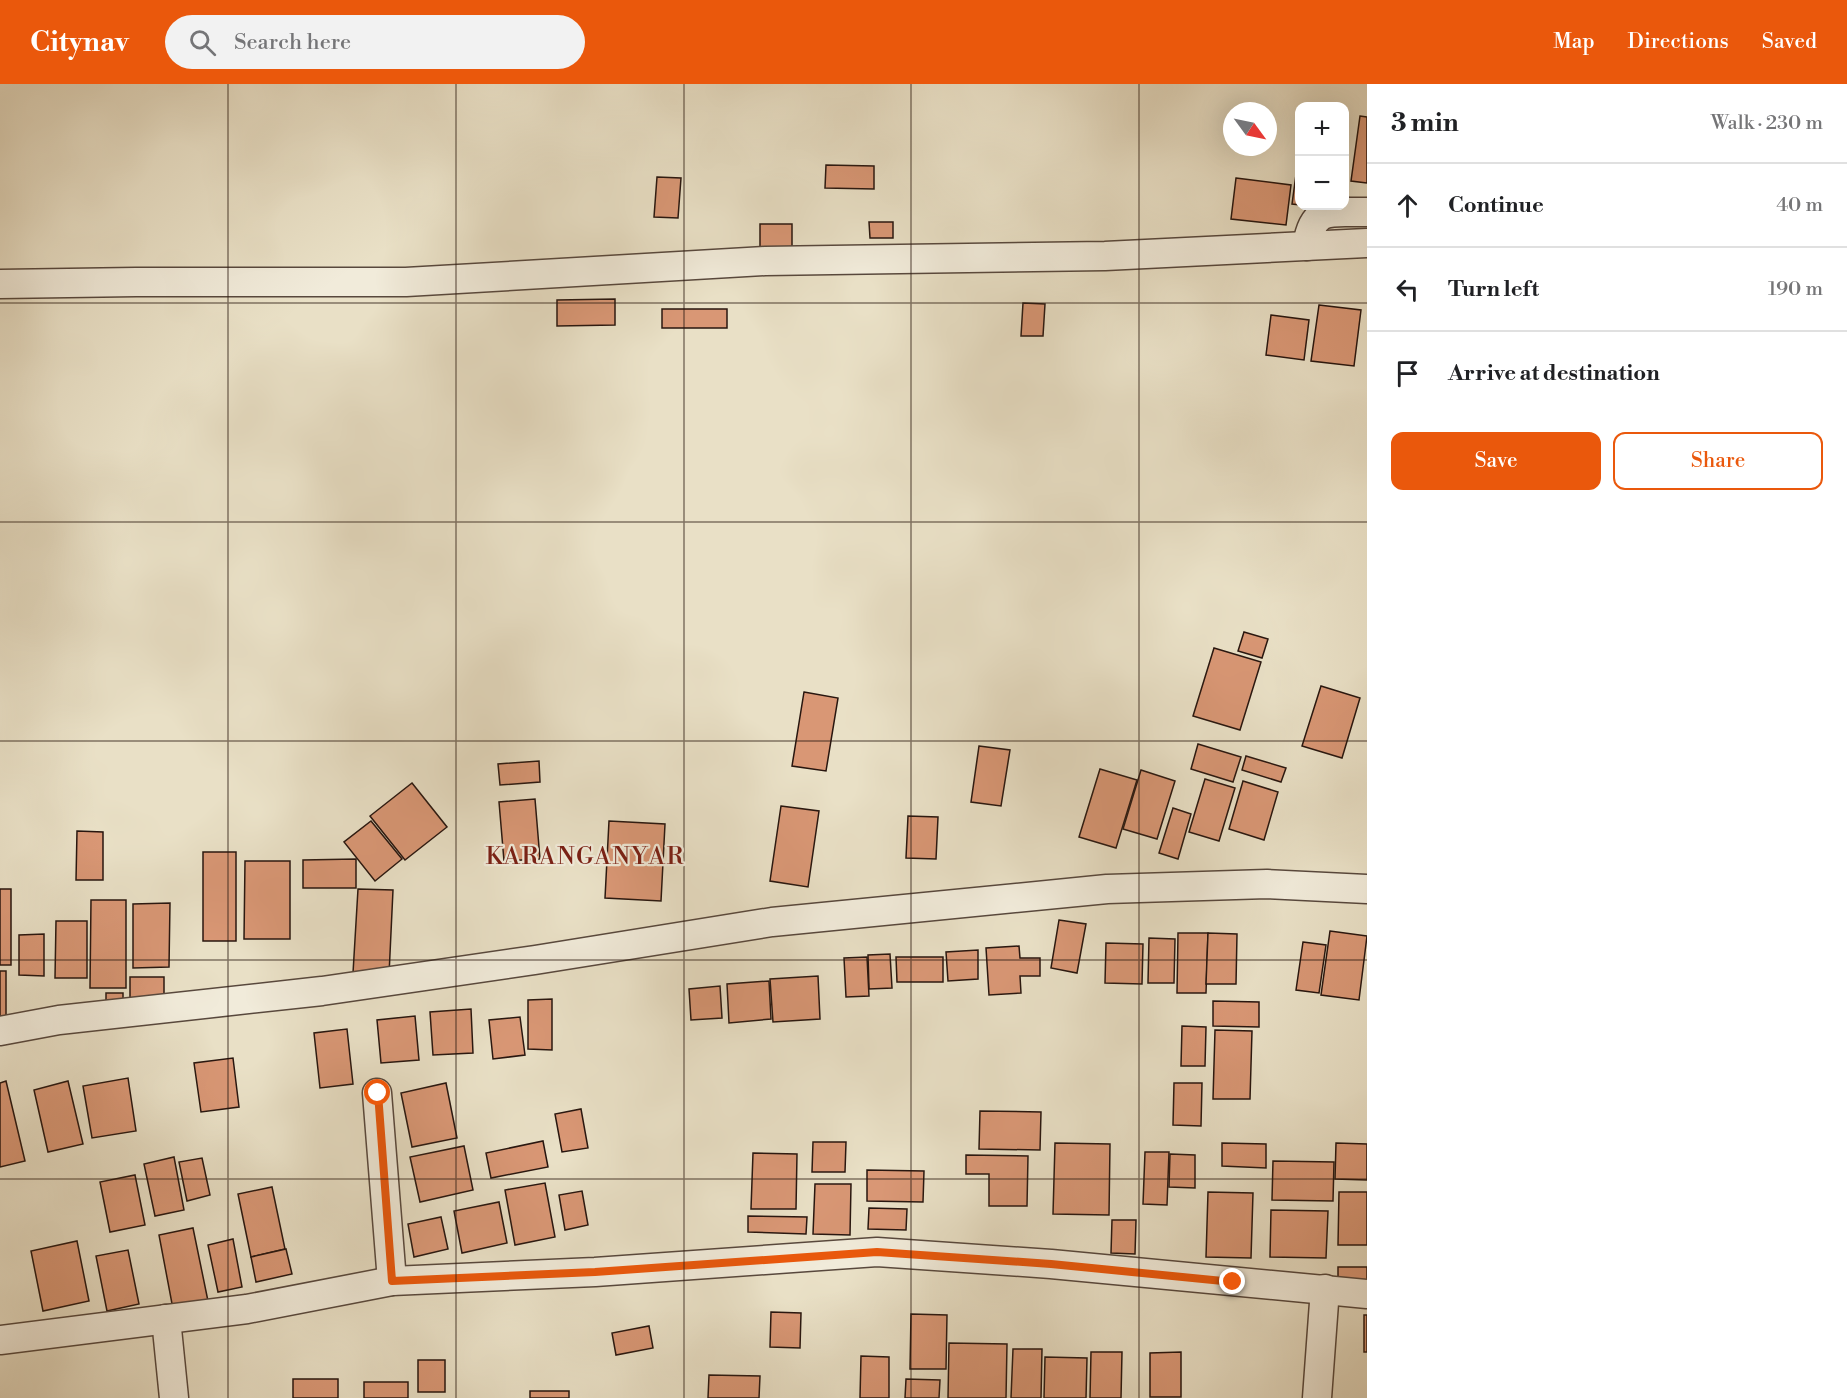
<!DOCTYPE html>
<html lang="en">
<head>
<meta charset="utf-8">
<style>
  :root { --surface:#fff; --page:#f2f2f2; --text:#202124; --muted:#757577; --line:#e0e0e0; --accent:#ea580c }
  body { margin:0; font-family:"Libre Bodoni",serif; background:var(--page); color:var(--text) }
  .controls { position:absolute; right:18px; top:18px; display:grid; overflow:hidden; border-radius:12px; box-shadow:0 6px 24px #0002 }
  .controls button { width:54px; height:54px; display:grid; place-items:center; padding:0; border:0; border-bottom:2px solid var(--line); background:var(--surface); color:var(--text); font:30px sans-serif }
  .compass { position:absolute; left:1223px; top:18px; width:54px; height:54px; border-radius:50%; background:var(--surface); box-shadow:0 6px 24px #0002; rotate:123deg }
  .stop { position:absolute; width:18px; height:18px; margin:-14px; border:4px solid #ea580c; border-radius:50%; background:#fff }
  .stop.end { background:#ea580c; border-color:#fff; box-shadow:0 2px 6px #0008 }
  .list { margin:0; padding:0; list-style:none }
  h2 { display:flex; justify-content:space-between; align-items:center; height:78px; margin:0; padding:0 24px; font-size:26px }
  h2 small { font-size:20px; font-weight:400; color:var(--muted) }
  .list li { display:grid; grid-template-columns:39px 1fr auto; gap:18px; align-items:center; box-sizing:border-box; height:84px; padding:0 24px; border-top:2px solid var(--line) }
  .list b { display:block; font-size:22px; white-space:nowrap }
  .list em { font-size:20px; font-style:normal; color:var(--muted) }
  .actions { display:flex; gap:12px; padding:18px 24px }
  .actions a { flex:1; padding:14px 0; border:2px solid var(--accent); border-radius:12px; text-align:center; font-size:21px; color:var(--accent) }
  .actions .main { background:var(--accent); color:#fff }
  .icon { flex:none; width:33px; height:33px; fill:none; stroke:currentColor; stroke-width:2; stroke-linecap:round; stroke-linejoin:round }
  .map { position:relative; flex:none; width:1367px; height:1314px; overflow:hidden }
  header { display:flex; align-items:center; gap:36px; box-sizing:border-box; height:84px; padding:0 30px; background:var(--accent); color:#fff }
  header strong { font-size:28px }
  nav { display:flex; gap:33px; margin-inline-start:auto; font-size:21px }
  .search { width:420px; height:54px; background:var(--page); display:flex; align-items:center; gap:15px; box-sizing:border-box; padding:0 21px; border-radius:33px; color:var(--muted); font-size:22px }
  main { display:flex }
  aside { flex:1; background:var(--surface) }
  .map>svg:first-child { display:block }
</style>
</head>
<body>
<header>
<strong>Citynav</strong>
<div class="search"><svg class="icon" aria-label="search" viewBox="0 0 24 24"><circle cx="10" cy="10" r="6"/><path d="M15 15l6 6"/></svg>Search here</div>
<nav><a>Map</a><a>Directions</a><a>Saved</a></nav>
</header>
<main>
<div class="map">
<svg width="1367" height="1314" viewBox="0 0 1367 1314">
  <rect width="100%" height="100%" fill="#e9e0c6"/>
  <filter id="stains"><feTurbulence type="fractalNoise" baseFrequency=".00333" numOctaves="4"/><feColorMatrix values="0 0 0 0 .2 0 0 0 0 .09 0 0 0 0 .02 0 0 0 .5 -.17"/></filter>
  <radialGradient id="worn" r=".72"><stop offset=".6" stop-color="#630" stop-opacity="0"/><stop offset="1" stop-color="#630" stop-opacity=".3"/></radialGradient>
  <g fill="#d99775" stroke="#28160f" stroke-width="1.5">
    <polygon points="1360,32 1367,33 1367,99 1351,97"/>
    <polygon points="1298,76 1300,77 1300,121 1292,120"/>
    <polygon points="826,81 874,82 874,105 825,104"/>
    <polygon points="657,93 681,94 678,134 654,133"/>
    <polygon points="1236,94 1291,101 1286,141 1231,135"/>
    <polygon points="869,138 893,138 893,154 870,154"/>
    <rect x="760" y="140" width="32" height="29"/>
    <polygon points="615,215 615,241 557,242 557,216"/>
    <polygon points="1023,219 1045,220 1043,252 1021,252"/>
    <polygon points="1319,221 1361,226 1354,282 1311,277"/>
    <rect x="662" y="225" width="65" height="19"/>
    <polygon points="1271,231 1309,236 1304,276 1266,271"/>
    <polygon points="1244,548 1268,555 1262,574 1238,567"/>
    <polygon points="1214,564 1261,578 1240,646 1193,632"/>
    <polygon points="1321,602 1360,614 1342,674 1302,662"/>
    <polygon points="804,608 838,614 826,687 792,682"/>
    <polygon points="1198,660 1241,673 1233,698 1191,685"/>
    <polygon points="979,662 1010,666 1001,722 971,718"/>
    <polygon points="1246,672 1286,684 1281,698 1242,686"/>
    <polygon points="539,677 540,698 500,701 498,680"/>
    <polygon points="1100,685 1137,696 1116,764 1079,753"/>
    <polygon points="1141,686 1175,697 1157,755 1123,745"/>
    <polygon points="1205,695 1235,704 1219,757 1189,748"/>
    <polygon points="1243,697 1278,708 1264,756 1229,745"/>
    <polygon points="412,699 447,743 405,776 370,732"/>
    <polygon points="535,715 540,775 504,777 499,718"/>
    <polygon points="781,722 819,727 808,803 770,797"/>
    <polygon points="1173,724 1191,730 1178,775 1159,769"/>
    <polygon points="908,732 938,733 936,775 906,774"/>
    <polygon points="371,737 402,775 375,797 344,758"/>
    <polygon points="609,737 665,740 661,817 605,814"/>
    <polygon points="77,747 103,748 103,796 76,796"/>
    <rect x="203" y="768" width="33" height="89"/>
    <polygon points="356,775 356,804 303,804 303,776"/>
    <polygon points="245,777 290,777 290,855 244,855"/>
    <rect x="0" y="805" width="11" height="76"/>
    <polygon points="358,805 393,806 389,891 353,889"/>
    <polygon points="91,816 126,816 126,904 90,904"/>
    <polygon points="170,819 169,883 133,884 133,820"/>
    <polygon points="1059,836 1086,840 1077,889 1051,884"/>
    <polygon points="56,837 87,837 87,894 55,894"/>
    <polygon points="1330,847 1367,852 1359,916 1321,911"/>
    <polygon points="1178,849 1208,849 1206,909 1177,909"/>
    <polygon points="1208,849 1237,850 1236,900 1206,900"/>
    <polygon points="44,850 44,892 19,891 19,851"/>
    <polygon points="1149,854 1175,855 1174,899 1148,899"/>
    <polygon points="1303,858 1326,861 1319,909 1296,906"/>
    <polygon points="1106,859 1143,860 1142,900 1105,899"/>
    <polygon points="1019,862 1020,874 1040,874 1040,892 1020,892 1021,909 989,911 986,864"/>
    <polygon points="978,866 978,895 948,897 946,868"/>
    <polygon points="890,870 892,904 869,905 868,871"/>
    <polygon points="867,873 869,912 846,913 844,874"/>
    <polygon points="896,873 943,873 943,898 897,898"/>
    <rect x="0" y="887" width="6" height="54"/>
    <polygon points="818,892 820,935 773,938 770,895"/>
    <rect x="130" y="893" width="34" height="38"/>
    <polygon points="769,897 771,935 729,939 727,900"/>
    <polygon points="720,902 722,934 691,936 689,905"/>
    <rect x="106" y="909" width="17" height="23"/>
    <polygon points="552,915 552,966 528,965 528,916"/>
    <polygon points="1213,917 1259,918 1259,943 1213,942"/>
    <polygon points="471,925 473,969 433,971 430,928"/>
    <polygon points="415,932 419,976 381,979 377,936"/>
    <polygon points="520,933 525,971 493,975 489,936"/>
    <polygon points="1182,942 1206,943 1205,982 1181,982"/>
    <polygon points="347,945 353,1000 320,1004 314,949"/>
    <polygon points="1215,946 1252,947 1250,1015 1213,1015"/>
    <polygon points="233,974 239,1023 201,1028 194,979"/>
    <polygon points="128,994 136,1047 92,1054 83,1002"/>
    <polygon points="6,997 25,1077 0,1083 0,999"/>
    <polygon points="68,997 83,1060 48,1068 34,1006"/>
    <polygon points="446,999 457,1054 412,1063 401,1009"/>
    <polygon points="1174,999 1202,999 1201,1042 1173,1041"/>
    <polygon points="581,1025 588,1064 562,1068 555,1030"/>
    <polygon points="980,1027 1041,1028 1040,1066 979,1065"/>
    <polygon points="543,1057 548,1083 491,1094 486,1069"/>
    <polygon points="813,1058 846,1058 845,1088 812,1088"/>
    <polygon points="1055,1059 1110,1060 1109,1131 1053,1130"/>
    <polygon points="1222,1059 1266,1060 1266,1084 1222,1082"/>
    <polygon points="1336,1059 1367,1060 1367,1096 1335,1095"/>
    <polygon points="464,1062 473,1106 420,1118 410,1073"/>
    <polygon points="1145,1068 1169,1068 1167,1121 1143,1120"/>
    <polygon points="753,1069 797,1070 796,1125 751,1125"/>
    <polygon points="1170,1070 1195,1071 1195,1104 1169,1103"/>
    <polygon points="966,1071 1028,1072 1027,1122 989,1122 989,1090 966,1090"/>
    <polygon points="174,1073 184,1126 155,1132 144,1080"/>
    <polygon points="202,1074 210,1111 187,1117 179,1078"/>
    <polygon points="1273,1077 1334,1078 1333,1117 1272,1116"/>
    <polygon points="867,1086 924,1087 923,1118 867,1117"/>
    <polygon points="135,1091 145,1141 110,1148 100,1098"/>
    <polygon points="545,1099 555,1153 515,1161 505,1106"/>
    <polygon points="815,1100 851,1100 850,1151 813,1150"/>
    <polygon points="272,1103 285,1165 251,1173 238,1110"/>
    <polygon points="582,1107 588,1141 565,1146 559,1111"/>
    <polygon points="1208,1108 1253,1109 1251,1174 1206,1173"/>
    <polygon points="1339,1108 1367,1108 1367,1161 1338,1161"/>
    <polygon points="499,1118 507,1159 462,1169 454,1127"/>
    <polygon points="869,1124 907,1125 906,1146 868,1145"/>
    <polygon points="1271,1126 1328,1127 1326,1174 1270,1173"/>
    <polygon points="748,1132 807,1133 806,1150 748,1148"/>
    <polygon points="441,1133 448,1165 414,1173 408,1140"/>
    <polygon points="1112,1136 1136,1136 1135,1170 1111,1169"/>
    <polygon points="193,1144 208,1217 173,1225 159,1151"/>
    <polygon points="233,1155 242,1203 218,1208 208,1161"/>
    <polygon points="77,1157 89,1217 43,1227 31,1167"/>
    <polygon points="286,1165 292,1190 256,1198 251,1173"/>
    <polygon points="128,1166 139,1220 107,1227 96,1172"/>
    <rect x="1338" y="1183" width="29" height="13"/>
    <polygon points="771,1228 801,1229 800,1264 770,1263"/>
    <polygon points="911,1230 947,1231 946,1285 910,1285"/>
    <rect x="1364" y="1231" width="3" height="37"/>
    <polygon points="649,1242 653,1264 616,1271 612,1249"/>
    <polygon points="949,1259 1007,1260 1006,1314 948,1314"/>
    <polygon points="1013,1265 1042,1265 1041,1314 1011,1314"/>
    <polygon points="1091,1268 1122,1268 1121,1314 1090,1314"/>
    <polygon points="1181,1268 1181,1313 1150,1313 1150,1269"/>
    <polygon points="861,1272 889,1273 889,1314 860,1314"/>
    <polygon points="1045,1273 1087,1274 1086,1314 1044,1314"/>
    <rect x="418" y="1276" width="27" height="32"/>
    <polygon points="709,1291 760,1292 759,1314 708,1314"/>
    <rect x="293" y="1295" width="45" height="19"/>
    <polygon points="906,1295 940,1296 939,1314 905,1314"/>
    <rect x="364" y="1298" width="44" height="16"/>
    <rect x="530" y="1307" width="39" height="7"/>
  </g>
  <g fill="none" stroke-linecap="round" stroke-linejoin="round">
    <defs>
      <g id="minor">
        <path d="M 1307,162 C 1313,120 1332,129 1367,128"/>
        <polyline points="0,200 136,198 406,198 765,177 1105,172 1367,159"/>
        <polyline points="0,947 59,936 322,907 535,876 772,838 1107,805 1267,800 1367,805"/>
        <polyline points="377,1009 392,1197"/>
        <polyline points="166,1235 174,1314"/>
        <polyline points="0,1256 247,1225 392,1197 595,1188 877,1168 1051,1180 1367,1210"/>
        <polyline points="1317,1314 1325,1205"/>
      </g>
    </defs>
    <use href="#minor" stroke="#58483d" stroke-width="31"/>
    <use href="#minor" stroke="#f1ebda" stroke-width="28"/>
  </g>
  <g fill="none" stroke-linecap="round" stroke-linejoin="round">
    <polyline stroke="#ea580c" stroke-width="8" points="378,1009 392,1197 595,1188 877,1168 1051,1180 1233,1198"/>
  </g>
  <path fill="none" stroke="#28160f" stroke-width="1.5" stroke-opacity="0.55" d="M 228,0 L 228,1314M 456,0 L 456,1314M 684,0 L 684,1314M 911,0 L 911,1314M 1139,0 L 1139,1314M 0,219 L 1367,219M 0,438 L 1367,438M 0,657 L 1367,657M 0,876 L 1367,876M 0,1095 L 1367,1095"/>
  <g text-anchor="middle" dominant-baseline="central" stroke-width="4.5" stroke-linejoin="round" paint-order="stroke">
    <g font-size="24" letter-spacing="1.5" fill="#7a1f14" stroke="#f1ebda">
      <text x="585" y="773">KARANGANYAR</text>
    </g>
  </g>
  <rect width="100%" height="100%" filter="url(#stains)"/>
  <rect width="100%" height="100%" fill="url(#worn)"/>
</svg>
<div class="controls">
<button>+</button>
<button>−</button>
</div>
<svg class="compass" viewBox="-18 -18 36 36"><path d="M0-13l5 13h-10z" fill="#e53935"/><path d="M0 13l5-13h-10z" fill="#757577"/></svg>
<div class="stop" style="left:378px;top:1009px"></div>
<div class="stop end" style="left:1233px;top:1198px"></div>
</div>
<aside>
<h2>3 min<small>Walk · 230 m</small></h2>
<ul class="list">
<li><svg class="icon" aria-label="ahead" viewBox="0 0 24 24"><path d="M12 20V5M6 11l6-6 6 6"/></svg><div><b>Continue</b></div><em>40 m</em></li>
<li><svg class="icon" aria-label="left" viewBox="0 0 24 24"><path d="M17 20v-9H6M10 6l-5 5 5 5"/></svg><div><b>Turn left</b></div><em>190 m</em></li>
<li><svg class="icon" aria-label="arrive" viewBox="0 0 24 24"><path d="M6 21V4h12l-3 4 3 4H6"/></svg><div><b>Arrive at destination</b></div></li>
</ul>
<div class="actions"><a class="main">Save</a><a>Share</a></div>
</aside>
</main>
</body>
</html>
